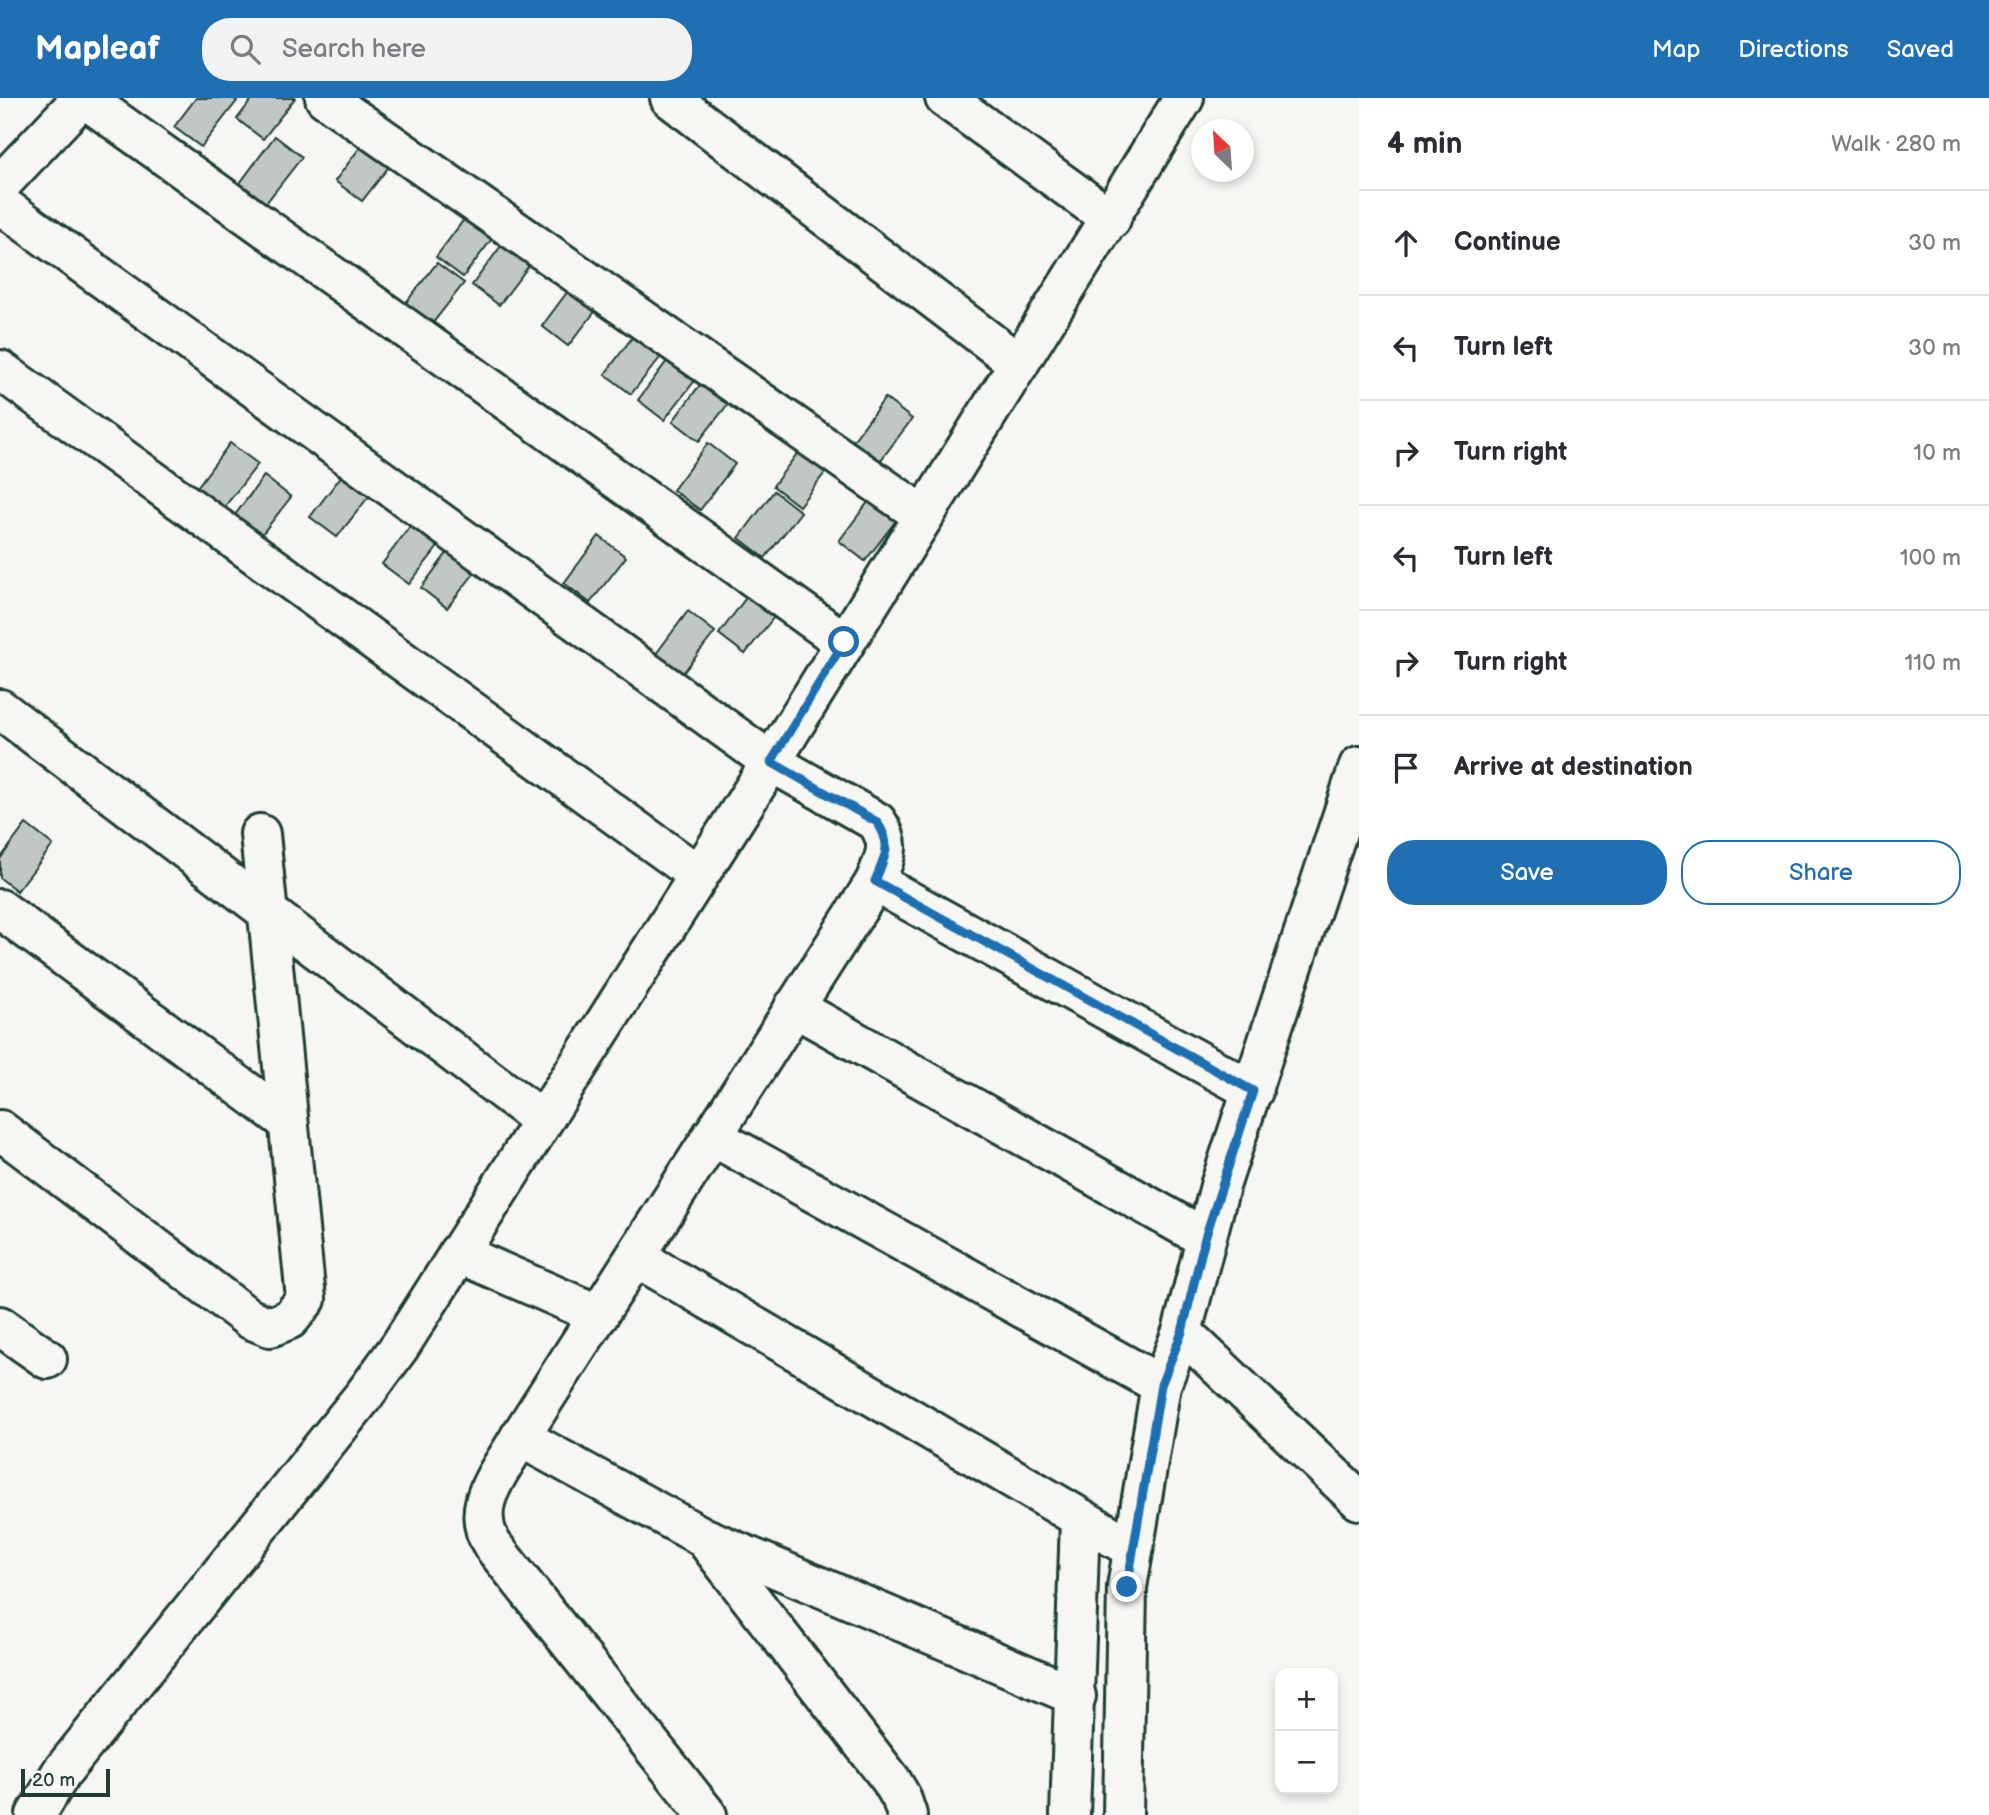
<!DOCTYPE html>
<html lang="en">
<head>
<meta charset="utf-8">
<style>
  :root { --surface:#fff; --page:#f2f2f3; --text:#2b2b33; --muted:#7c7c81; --line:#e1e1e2; --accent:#1f6fb2 }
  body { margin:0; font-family:"Balsamiq Sans",sans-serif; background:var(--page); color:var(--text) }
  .controls { position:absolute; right:21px; bottom:21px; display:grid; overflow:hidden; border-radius:14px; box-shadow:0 4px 10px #0003 }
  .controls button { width:63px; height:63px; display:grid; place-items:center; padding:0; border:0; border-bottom:2px solid var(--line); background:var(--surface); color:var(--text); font:35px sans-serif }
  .compass { position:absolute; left:1191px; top:21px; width:63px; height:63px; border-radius:50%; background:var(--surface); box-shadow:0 4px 10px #0003; rotate:335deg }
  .scale { position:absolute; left:21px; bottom:18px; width:89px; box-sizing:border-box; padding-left:7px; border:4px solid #1f3d34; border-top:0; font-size:19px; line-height:24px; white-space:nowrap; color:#1f3d34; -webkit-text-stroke:5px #f6f6f2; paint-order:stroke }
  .stop { position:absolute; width:21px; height:21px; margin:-16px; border:5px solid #1f6fb2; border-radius:50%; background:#fff }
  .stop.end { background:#1f6fb2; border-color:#fff; box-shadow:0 2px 7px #0008 }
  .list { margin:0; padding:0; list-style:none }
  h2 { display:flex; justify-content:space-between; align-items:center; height:91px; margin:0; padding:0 28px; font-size:30px }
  h2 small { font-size:23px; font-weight:400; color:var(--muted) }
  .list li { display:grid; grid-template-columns:46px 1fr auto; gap:21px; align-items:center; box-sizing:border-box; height:105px; padding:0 28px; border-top:2px solid var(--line) }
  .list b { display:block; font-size:26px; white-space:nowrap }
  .list em { font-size:23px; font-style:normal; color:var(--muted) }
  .actions { display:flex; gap:14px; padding:21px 28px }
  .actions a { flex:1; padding:16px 0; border:2px solid var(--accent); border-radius:28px; text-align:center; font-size:24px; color:var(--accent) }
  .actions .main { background:var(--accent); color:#fff }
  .icon { flex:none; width:38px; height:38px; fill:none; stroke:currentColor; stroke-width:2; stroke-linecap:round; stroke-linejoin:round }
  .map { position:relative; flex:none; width:1359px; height:1717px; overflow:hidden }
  header { display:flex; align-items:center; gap:42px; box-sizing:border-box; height:98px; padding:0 35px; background:var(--accent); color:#fff }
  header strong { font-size:33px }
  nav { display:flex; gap:38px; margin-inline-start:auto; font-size:24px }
  .search { width:490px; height:63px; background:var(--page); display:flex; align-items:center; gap:18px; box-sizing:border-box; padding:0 24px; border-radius:28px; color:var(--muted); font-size:26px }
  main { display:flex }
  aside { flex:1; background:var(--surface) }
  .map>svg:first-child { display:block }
</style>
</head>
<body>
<header>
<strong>Mapleaf</strong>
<div class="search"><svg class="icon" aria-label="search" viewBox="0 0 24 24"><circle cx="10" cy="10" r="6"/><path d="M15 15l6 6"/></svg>Search here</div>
<nav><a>Map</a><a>Directions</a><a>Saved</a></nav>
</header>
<main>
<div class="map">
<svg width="1359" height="1717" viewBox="0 0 1359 1717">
  <rect width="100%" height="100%" fill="#f6f6f2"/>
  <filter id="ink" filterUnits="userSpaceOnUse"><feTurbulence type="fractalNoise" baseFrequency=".0143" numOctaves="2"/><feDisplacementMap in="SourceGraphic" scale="14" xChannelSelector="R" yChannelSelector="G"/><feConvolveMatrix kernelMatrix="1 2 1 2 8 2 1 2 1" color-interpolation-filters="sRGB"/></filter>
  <g filter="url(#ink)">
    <g fill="#c1c8c3" stroke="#1f3d34" stroke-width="2">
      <polygon points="196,0 233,0 237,3 201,49 174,29"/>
      <polygon points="253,0 295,0 263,41 237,21"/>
      <polygon points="370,36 398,57 362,103 335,83"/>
      <polygon points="275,38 302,59 266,105 240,85"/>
      <polygon points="471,112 498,133 463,179 436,159"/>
      <polygon points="507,140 534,161 499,207 472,187"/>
      <polygon points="437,165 464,185 428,231 401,211"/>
      <polygon points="577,181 604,202 568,248 542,228"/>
      <polygon points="640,229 667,251 631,296 605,276"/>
      <polygon points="673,255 700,276 664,322 638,302"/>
      <polygon points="708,276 735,297 699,343 673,323"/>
      <polygon points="885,300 912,321 877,367 850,347"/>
      <polygon points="808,341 835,362 799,408 773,388"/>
      <polygon points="230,345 258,366 222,412 195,392"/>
      <polygon points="708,345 735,366 700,412 673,392"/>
      <polygon points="346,372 373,393 337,439 310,419"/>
      <polygon points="264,378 291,399 255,445 229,425"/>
      <polygon points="774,393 801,414 765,460 739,440"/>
      <polygon points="874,396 901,416 865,463 839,443"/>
      <polygon points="417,419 444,441 409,486 382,466"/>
      <polygon points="599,438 626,459 590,505 564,485"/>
      <polygon points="456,443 483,464 447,510 421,490"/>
      <polygon points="754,489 781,510 745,556 719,536"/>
      <polygon points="688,513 715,534 679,580 653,560"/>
      <polygon points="26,726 53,747 17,793 0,780 0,761"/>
    </g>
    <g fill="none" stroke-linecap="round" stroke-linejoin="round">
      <defs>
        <g id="minor">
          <polyline points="84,0 844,544"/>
          <polyline points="325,0 924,418"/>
          <polyline points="670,0 1019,266"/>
          <polyline points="945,0 1111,121"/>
          <polyline points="0,87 82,0"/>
          <path d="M 0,106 L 771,664 L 877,724 C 893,748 885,758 875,784"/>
          <polyline points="0,272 697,776"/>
          <polyline points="0,611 542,1022"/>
          <polyline points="0,811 288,1024"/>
          <polyline points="794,909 1205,1140"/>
          <polyline points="0,1032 250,1221 270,1229 290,1221 306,1201 260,736"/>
          <polyline points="712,1038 1161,1287"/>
          <polyline points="458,1155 599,1217"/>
          <polyline points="636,1159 1133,1451"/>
          <polyline points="0,1228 47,1261"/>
          <polyline points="1182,1234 1359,1402"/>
          <polyline points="520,1339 703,1439 1076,1598"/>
          <polyline points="705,1441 891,1682 901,1699 907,1717"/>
          <polyline points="36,1717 61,1675 365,1296 400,1248 771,664 1184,0"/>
          <path d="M 707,1717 L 493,1448 C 467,1408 500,1375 520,1339 L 875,784 L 1253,993"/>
          <polyline points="1070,1717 1080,1422"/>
          <polyline points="1123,1717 1127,1489 1161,1287 1182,1234 1220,1088 1359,668"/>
        </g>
      </defs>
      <use href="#minor" stroke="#1f3d34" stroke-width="44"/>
      <use href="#minor" stroke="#f6f6f2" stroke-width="38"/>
    </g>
  </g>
  <g fill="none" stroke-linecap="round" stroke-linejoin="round" filter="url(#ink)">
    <path stroke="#1f6fb2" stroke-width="9" d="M 844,544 L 771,664 L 877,724 C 893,748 885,758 875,783 L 1253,993 L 1205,1140 L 1182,1234 L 1161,1287 L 1127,1489"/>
  </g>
</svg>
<div class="controls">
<button>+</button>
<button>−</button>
</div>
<svg class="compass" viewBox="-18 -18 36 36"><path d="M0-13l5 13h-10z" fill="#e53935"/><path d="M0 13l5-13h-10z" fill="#7c7c81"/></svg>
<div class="scale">20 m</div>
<div class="stop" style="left:844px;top:544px"></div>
<div class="stop end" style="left:1127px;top:1489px"></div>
</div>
<aside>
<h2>4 min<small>Walk · 280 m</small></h2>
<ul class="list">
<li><svg class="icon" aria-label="ahead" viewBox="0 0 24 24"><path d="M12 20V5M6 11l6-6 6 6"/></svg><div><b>Continue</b></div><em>30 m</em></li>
<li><svg class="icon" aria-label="left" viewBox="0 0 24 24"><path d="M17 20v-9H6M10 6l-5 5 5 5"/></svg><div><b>Turn left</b></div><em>30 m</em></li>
<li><svg class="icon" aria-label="right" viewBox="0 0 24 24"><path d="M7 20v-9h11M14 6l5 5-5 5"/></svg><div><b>Turn right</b></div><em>10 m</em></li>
<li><svg class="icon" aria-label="left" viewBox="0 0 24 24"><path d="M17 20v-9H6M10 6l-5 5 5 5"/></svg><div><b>Turn left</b></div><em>100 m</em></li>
<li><svg class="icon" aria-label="right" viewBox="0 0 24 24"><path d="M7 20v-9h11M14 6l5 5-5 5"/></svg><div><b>Turn right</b></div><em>110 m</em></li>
<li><svg class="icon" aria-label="arrive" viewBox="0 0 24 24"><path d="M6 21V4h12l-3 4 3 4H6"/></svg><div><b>Arrive at destination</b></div></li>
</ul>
<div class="actions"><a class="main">Save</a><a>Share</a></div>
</aside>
</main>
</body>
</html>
